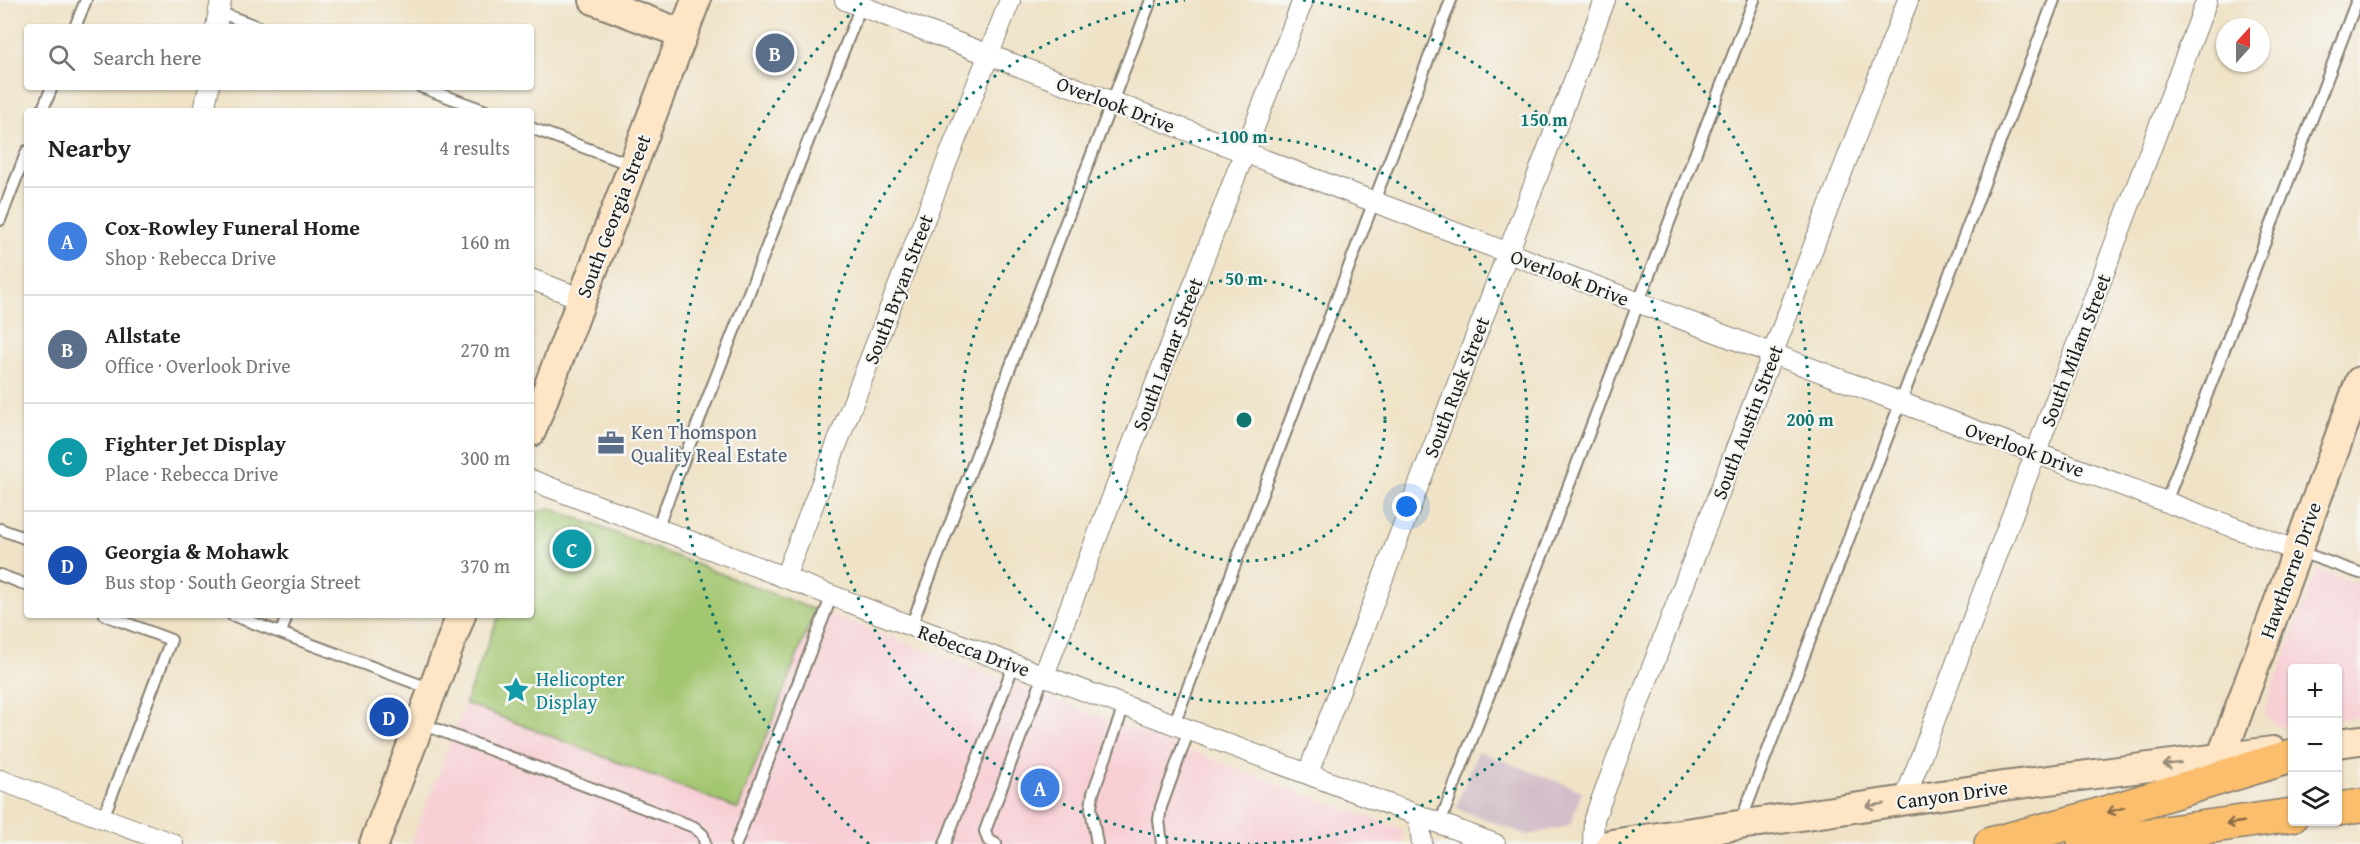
<!DOCTYPE html>
<html lang="en">
<head>
<meta charset="utf-8">
<style>
  :root { --surface:#fff; --page:#f2f2f2; --text:#222; --muted:#767676; --line:#e0e0e0; --accent:#111827 }
  body { margin:0; font-family:"Gentium Book Plus",serif; background:var(--page); color:var(--text) }
  .controls { position:absolute; right:18px; bottom:18px; display:grid; overflow:hidden; border-radius:6px; box-shadow:0 2px 4px #0004 }
  .controls button { width:54px; height:54px; display:grid; place-items:center; padding:0; border:0; border-bottom:2px solid var(--line); background:var(--surface); color:var(--text); font:30px sans-serif }
  .compass { position:absolute; left:2216px; top:18px; width:54px; height:54px; border-radius:50%; background:var(--surface); box-shadow:0 2px 4px #0004; rotate:21deg }
  .you { position:absolute; left:1407px; top:507px; width:21px; height:21px; margin:-15px; border:4px solid #fff; border-radius:50%; background:#1a73e8; box-shadow:0 0 0 9px #1a73e833 }
  .badge { display:grid; place-items:center; width:39px; height:39px; border-radius:50%; background:var(--accent); color:#fff; font-size:20px; font-weight:700 }
  .pin { position:absolute; translate:-50% -50%; border:3px solid #fff; box-shadow:0 2px 6px #0006 }
  .list { margin:0; padding:0; list-style:none }
  h2 { display:flex; justify-content:space-between; align-items:center; height:78px; margin:0; padding:0 24px; font-size:26px }
  h2 small { font-size:20px; font-weight:400; color:var(--muted) }
  .list li { display:grid; grid-template-columns:39px 1fr auto; gap:18px; align-items:center; box-sizing:border-box; height:108px; padding:0 24px; border-top:2px solid var(--line) }
  .list b { display:block; font-size:22px; white-space:nowrap }
  .list p { margin:0; font-size:20px; white-space:nowrap; color:var(--muted) }
  .list em { font-size:20px; font-style:normal; color:var(--muted) }
  .icon { flex:none; width:33px; height:33px; fill:none; stroke:currentColor; stroke-width:2; stroke-linecap:round; stroke-linejoin:round }
  .map { position:relative; flex:none; width:2360px; height:844px; overflow:hidden }
  .search { position:absolute; background:var(--surface); box-shadow:0 2px 4px #0004; left:24px; top:24px; width:510px; height:66px; display:flex; align-items:center; gap:15px; box-sizing:border-box; padding:0 21px; border-radius:6px; color:var(--muted); font-size:22px }
  .panel { position:absolute; background:var(--surface); box-shadow:0 2px 4px #0004; left:24px; top:108px; width:510px; height:510px; border-radius:6px }
  .map>svg:first-child { display:block }
</style>
</head>
<body>
<div class="map">
<svg width="2360" height="844" viewBox="0 0 2360 844">
  <rect width="100%" height="100%" fill="#f6f6f2"/>
  <filter id="ink" filterUnits="userSpaceOnUse"><feTurbulence type="fractalNoise" baseFrequency=".0167" numOctaves="2"/><feDisplacementMap in="SourceGraphic" scale="12" xChannelSelector="R" yChannelSelector="G"/><feConvolveMatrix kernelMatrix="1 2 1 2 8 2 1 2 1" color-interpolation-filters="sRGB"/></filter>
  <filter id="wash" filterUnits="userSpaceOnUse"><feTurbulence type="fractalNoise" baseFrequency=".008" numOctaves="4" result="noise"/><feDisplacementMap in="SourceGraphic" scale="24" xChannelSelector="R" yChannelSelector="G"/><feGaussianBlur stdDeviation="1.35" result="paint"/><feColorMatrix in="noise" values="0 0 0 0 0 0 0 0 0 0 0 0 0 0 0 0 0 1.4 0 .05"/><feComposite in="paint" operator="in"/></filter>
  <g filter="url(#wash)">
    <rect width="100%" height="100%" fill="#efe2c6"/>
    <g fill="#f7cfd5">
      <polygon points="550,508 1296,791 1402,829 1403,844 411,844 499,615 531,615 531,531 538,512"/>
      <polygon points="2317,569 2360,585 2360,717 2338,720 2338,668 2292,668 2292,725 2280,727 2267,718 2265,709"/>
    </g>
    <polygon fill="#d2bdc8" points="1478,751 1582,791 1571,823 1565,827 1527,835 1456,808"/>
    <polygon fill="#a3c670" stroke="#607146" stroke-width="1.5" points="550,508 815,610 738,809 465,703 499,615 531,615 531,531 538,512"/>
  </g>
  <g filter="url(#ink)">
    <g fill="none" stroke-linecap="round" stroke-linejoin="round">
      <defs>
        <g id="lane">
          <polyline points="218,12 259,27"/>
          <polyline points="75,27 86,0"/>
          <polyline points="421,87 486,111"/>
          <polyline points="42,111 52,87"/>
          <polyline points="531,128 632,165"/>
          <polyline points="0,220 27,151"/>
          <polyline points="2166,502 2357,0"/>
          <polyline points="657,528 862,3"/>
          <polyline points="0,529 27,539"/>
          <polyline points="2297,551 2360,573"/>
          <polyline points="0,575 27,585"/>
          <polyline points="232,615 431,689"/>
          <polyline points="911,626 1151,0"/>
          <polyline points="281,633 287,615"/>
          <polyline points="420,723 694,827 703,835 705,844"/>
          <polyline points="1174,724 1451,0"/>
          <polyline points="103,818 171,640 105,615"/>
          <polyline points="1741,821 2054,0"/>
          <polyline points="1440,823 1754,0"/>
          <polyline points="736,844 832,595"/>
          <polyline points="945,844 1014,664"/>
          <polyline points="996,844 988,840 985,831 1044,675"/>
          <polyline points="1097,844 1091,808 1093,793 1124,706"/>
          <polyline points="1162,844 1159,820 1161,807 1189,730"/>
        </g>
        <g id="street">
          <polyline points="845,0 1902,403 2297,551"/>
          <polyline points="216,27 221,0"/>
          <polyline points="204,111 209,87"/>
          <polyline points="531,279 582,299"/>
          <polyline points="531,480 911,626 1495,844"/>
          <polyline points="785,577 1010,0"/>
          <polyline points="1044,675 1303,0"/>
          <polyline points="1308,773 1605,0"/>
          <polyline points="0,780 173,844"/>
          <polyline points="1904,801 2207,0"/>
          <polyline points="1419,815 1422,844"/>
          <polyline points="1593,844 1594,819 1908,0"/>
        </g>
        <g id="secondary">
          <polyline points="594,0 683,34"/>
          <polyline points="531,432 696,0"/>
          <polyline points="2338,743 2360,740"/>
          <polyline points="2221,758 2360,381"/>
          <polyline points="374,844 461,615"/>
          <polyline points="1611,844 1988,788 2273,751"/>
        </g>
        <g id="highway">
          <polyline points="2338,809 2360,806"/>
          <polyline points="1991,844 2082,820 2292,756"/>
          <polyline points="2084,844 2292,815"/>
        </g>
      </defs>
      <use href="#lane" stroke="#867f71" stroke-width="14"/>
      <use href="#street" stroke="#867f71" stroke-width="22"/>
      <use href="#secondary" stroke="#867f71" stroke-width="32"/>
      <use href="#highway" stroke="#867f71" stroke-width="36"/>
      <use href="#lane" stroke="#fff" stroke-width="10"/>
      <use href="#street" stroke="#fff" stroke-width="20"/>
      <use href="#secondary" stroke="#fde5c5" stroke-width="28"/>
      <use href="#highway" stroke="#fabe6d" stroke-width="33"/>
    </g>
    <defs><path id="oneway-shaft" d="M-6 0H5M1.5-3L5.5 0L1.5 3" fill="none" stroke-width="1.6" stroke-linecap="round" stroke-linejoin="round" transform="scale(1.5)"/></defs>
    <g stroke="#988b79">
      <use href="#oneway-shaft" transform="translate(2172 764) rotate(173)"/>
      <use href="#oneway-shaft" transform="translate(1875 805) rotate(171)"/>
    </g>
    <g stroke="#8b6d44">
      <use href="#oneway-shaft" transform="translate(2116 810) rotate(163)"/>
      <use href="#oneway-shaft" transform="translate(2235 823) rotate(172)"/>
    </g>
  </g>
  <g fill="none" stroke="#0f766e" stroke-width="3" stroke-dasharray="3 6">
    <circle cx="1244" cy="420" r="141"/>
    <circle cx="1244" cy="420" r="283"/>
    <path d="M1240 844A424 424 0 0 1 1185 0M1303 0A424 424 0 0 1 1248 844"/>
    <path d="M869 844A566 566 0 0 1 862 3M1626 3A566 566 0 0 1 1619 844"/>
  </g>
  <defs>
    <symbol id="office-bare" viewBox="-9 -9 18 18"><path d="M-6-3h4V-5.5h4V-3h4V5H-6ZM-1-4.5V-3h2v-1.5ZM-6 0V1H6V0Z" fill="#5c6f8a" stroke="#f6f6f2" stroke-width="2.5" paint-order="stroke"/></symbol>
    <symbol id="sight-bare" viewBox="-9 -9 18 18"><path d="M0-6L1.8-2.2L6-1.7L2.9 1.2L3.7 5.4L0 3.3L-3.7 5.4L-2.9 1.2L-6-1.7L-1.8-2.2Z" fill="#0f9aa8" stroke="#f6f6f2" stroke-width="2.5" paint-order="stroke"/></symbol>
  </defs>
  <g fill-rule="evenodd">
    <use href="#office-bare" x="592" y="424" width="38" height="38"/>
    <use href="#sight-bare" x="497" y="671" width="38" height="38"/>
  </g>
  <g text-anchor="middle" dominant-baseline="central" stroke-width="4.5" stroke-linejoin="round" paint-order="stroke">
    <g font-size="20" fill="#1c1c1c" stroke="#f6f6f2">
      <text transform="translate(1116 104) rotate(21)">Overlook Drive</text>
      <text transform="translate(613 216) rotate(-69)">South Georgia Street</text>
      <text transform="translate(1570 277) rotate(21)">Overlook Drive</text>
      <text transform="translate(898 289) rotate(-69)">South Bryan Street</text>
      <text transform="translate(2075 350) rotate(-69)">South Milam Street</text>
      <text transform="translate(1167 354) rotate(-69)">South Lamar Street</text>
      <text transform="translate(1456 387) rotate(-69)">South Rusk Street</text>
      <text transform="translate(1747 422) rotate(-69)">South Austin Street</text>
      <text transform="translate(2025 449) rotate(20)">Overlook Drive</text>
      <text transform="translate(2290 570) rotate(-70)">Hawthorne Drive</text>
      <text transform="translate(974 650) rotate(20)">Rebecca Drive</text>
      <text transform="translate(1952 794) rotate(-8)">Canyon Drive</text>
    </g>
    <g font-size="20" fill="#4e5e75" stroke="#f6f6f2" text-anchor="start">
      <text x="631" y="431">Ken Thomspon<tspan x="631" dy="23">Quality Real Estate</tspan></text>
    </g>
    <g font-size="20" fill="#0d838f" stroke="#f6f6f2" text-anchor="start">
      <text x="536" y="678">Helicopter<tspan x="536" dy="23">Display</tspan></text>
    </g>
  </g>
  <circle cx="1244" cy="420" r="9" fill="#0f766e" stroke="#f6f6f2" stroke-width="3"/>
  <g font-size="18" text-anchor="middle" font-weight="bold" fill="#0f766e" stroke="#f6f6f2" stroke-width="4.5" stroke-linejoin="round" paint-order="stroke">
    <text x="1544" y="126">150 m</text>
    <text x="1244" y="143">100 m</text>
    <text x="1244" y="285">50 m</text>
    <text x="1810" y="426">200 m</text>
  </g>
</svg>
<div class="controls">
<button>+</button>
<button>−</button>
<button><svg class="icon" aria-label="layers" viewBox="0 0 24 24"><path d="M12 4l9 5-9 5-9-5zM3 14l9 5 9-5"/></svg></button>
</div>
<svg class="compass" viewBox="-18 -18 36 36"><path d="M0-13l5 13h-10z" fill="#e53935"/><path d="M0 13l5-13h-10z" fill="#767676"/></svg>
<div class="you"></div>
<div class="pin badge" style="left:1040px;top:788px;background:#3f7fe0">A</div>
<div class="pin badge" style="left:775px;top:53px;background:#5c6f8a">B</div>
<div class="pin badge" style="left:572px;top:549px;background:#0f9aa8">C</div>
<div class="pin badge" style="left:389px;top:717px;background:#1a4fb4">D</div>
<div class="search"><svg class="icon" aria-label="search" viewBox="0 0 24 24"><circle cx="10" cy="10" r="6"/><path d="M15 15l6 6"/></svg>Search here</div>
<section class="panel">
<h2>Nearby<small>4 results</small></h2>
<ul class="list">
<li><span class="badge" style="background:#3f7fe0">A</span><div><b>Cox-Rowley Funeral Home</b><p>Shop · Rebecca Drive</p></div><em>160 m</em></li>
<li><span class="badge" style="background:#5c6f8a">B</span><div><b>Allstate</b><p>Office · Overlook Drive</p></div><em>270 m</em></li>
<li><span class="badge" style="background:#0f9aa8">C</span><div><b>Fighter Jet Display</b><p>Place · Rebecca Drive</p></div><em>300 m</em></li>
<li><span class="badge" style="background:#1a4fb4">D</span><div><b>Georgia &amp; Mohawk</b><p>Bus stop · South Georgia Street</p></div><em>370 m</em></li>
</ul>
</section>
</div>
</body>
</html>
